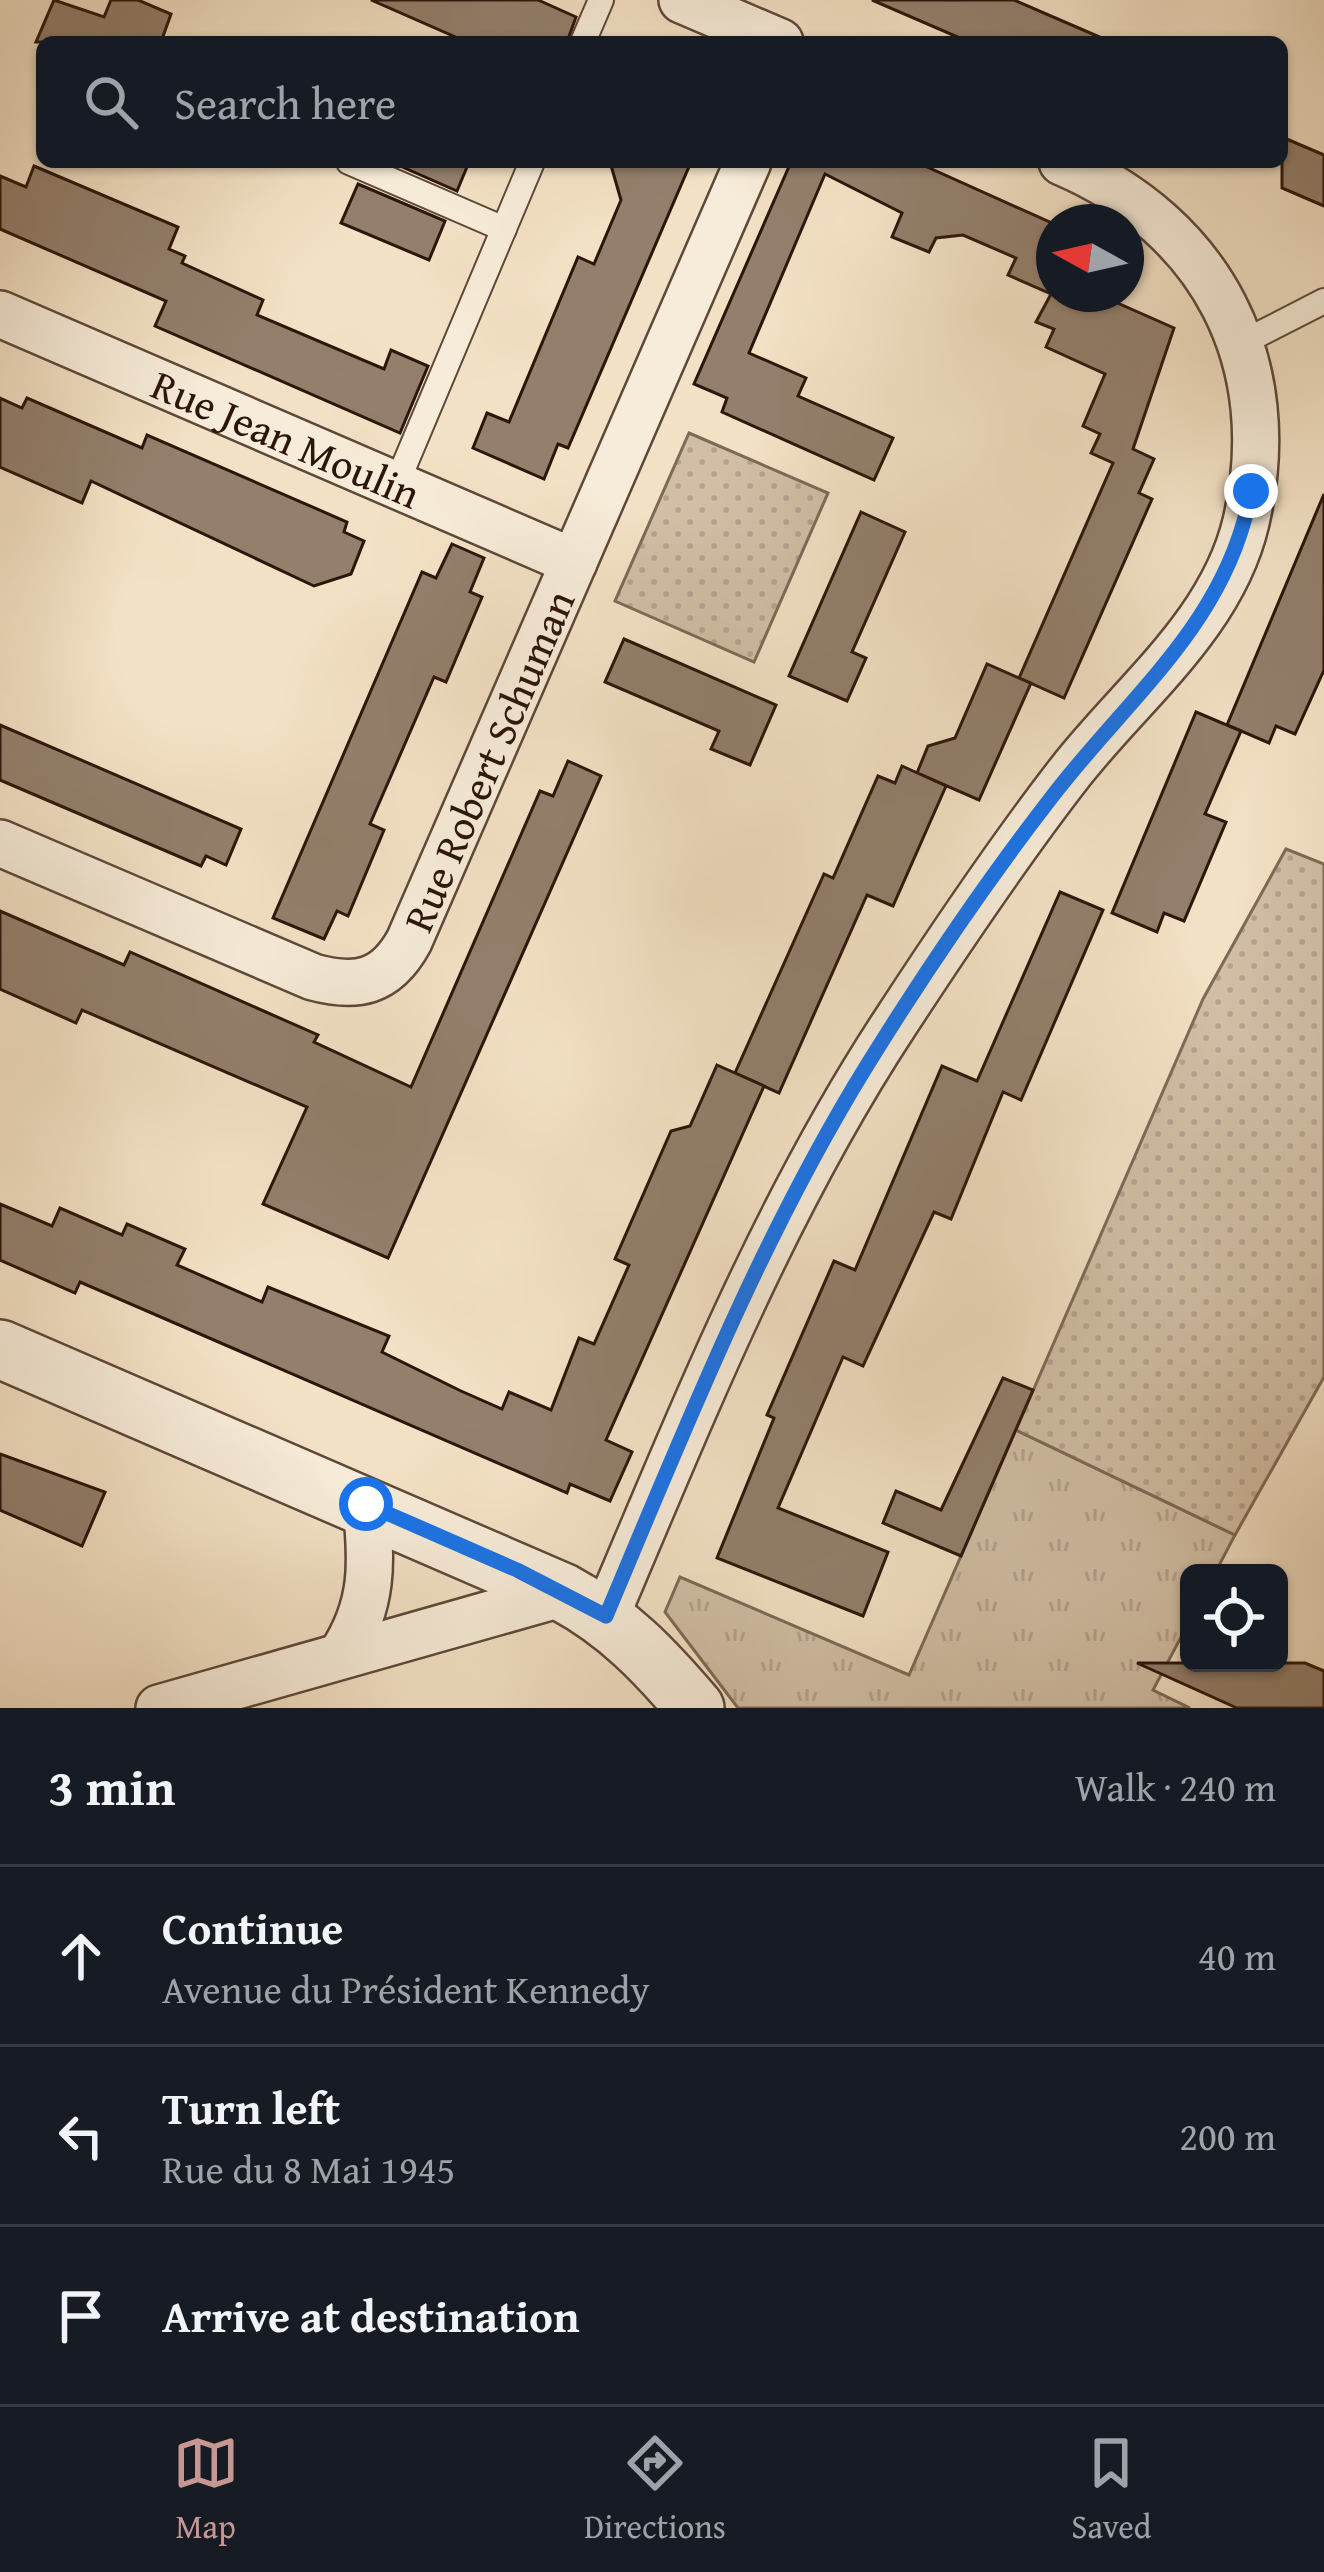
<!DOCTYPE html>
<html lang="en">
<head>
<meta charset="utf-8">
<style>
  :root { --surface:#171b24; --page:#20242c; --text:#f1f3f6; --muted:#9ea1a6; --line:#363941; --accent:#c59692 }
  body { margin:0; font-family:"Gentium Book Plus",serif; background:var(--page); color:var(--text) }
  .controls { position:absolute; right:36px; bottom:36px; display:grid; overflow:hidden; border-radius:18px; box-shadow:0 3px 9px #0004 }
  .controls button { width:108px; height:108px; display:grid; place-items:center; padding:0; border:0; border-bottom:3px solid var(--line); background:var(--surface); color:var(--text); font:60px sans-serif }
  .compass { position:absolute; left:1036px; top:204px; width:108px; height:108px; border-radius:50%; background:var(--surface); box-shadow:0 3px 9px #0004; rotate:278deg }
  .stop { position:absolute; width:36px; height:36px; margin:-27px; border:9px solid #1a73e8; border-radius:50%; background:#fff }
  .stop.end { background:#1a73e8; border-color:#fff; box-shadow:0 3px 12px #0008 }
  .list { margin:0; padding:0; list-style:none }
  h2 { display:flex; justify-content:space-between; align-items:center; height:156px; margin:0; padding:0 48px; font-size:51px }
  h2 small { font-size:39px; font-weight:400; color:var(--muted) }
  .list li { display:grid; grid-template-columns:78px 1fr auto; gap:36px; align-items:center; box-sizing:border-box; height:180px; padding:0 48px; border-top:3px solid var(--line) }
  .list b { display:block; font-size:45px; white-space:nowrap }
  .list p { margin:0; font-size:39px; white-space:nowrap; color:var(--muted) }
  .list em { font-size:39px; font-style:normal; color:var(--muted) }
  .icon { flex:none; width:66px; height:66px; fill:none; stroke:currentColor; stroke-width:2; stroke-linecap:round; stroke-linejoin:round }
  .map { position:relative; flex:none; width:1324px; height:1708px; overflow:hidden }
  .search { position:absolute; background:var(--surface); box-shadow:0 3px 9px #0004; left:36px; right:36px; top:36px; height:132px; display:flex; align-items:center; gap:30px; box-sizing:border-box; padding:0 42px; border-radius:18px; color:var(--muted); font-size:45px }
  .sheet { height:696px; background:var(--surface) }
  nav { display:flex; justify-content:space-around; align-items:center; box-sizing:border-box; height:168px; border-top:3px solid var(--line); background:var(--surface); font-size:33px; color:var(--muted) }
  nav a { display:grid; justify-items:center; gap:6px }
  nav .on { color:var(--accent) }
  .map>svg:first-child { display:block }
</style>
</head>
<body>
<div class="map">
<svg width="1324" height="1708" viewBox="0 0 1324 1708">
  <defs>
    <pattern id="grass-tufts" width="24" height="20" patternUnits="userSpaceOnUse" patternTransform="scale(3)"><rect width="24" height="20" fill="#d1bea5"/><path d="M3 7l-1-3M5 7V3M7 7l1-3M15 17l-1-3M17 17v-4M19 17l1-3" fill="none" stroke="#b4a28d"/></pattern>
    <pattern id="park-dots" width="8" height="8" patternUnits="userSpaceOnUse" patternTransform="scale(3)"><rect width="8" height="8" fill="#d1bea5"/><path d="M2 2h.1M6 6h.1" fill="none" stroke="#b4a28d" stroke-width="1.8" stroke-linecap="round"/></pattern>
  </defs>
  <rect width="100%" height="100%" fill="#f3e1c5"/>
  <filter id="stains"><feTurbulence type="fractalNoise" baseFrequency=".00167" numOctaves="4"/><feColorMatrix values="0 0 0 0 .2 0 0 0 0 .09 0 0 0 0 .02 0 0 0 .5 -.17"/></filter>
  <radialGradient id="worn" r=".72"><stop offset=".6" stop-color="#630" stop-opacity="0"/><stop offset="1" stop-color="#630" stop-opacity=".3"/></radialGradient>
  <polygon fill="url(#grass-tufts)" stroke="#7e6a58" stroke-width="3" points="1016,1430 1235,1535 1215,1573 1189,1573 1189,1622 1153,1690 1190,1708 738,1708 665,1612 680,1577 909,1675"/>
  <g fill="url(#park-dots)" stroke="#7e6a58" stroke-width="3">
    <polygon points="689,433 828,493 754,662 615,601"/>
    <polygon points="1286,849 1324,864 1324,1377 1235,1535 1016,1430 1203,999"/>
  </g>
  <g fill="#937f6c" stroke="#2c150b" stroke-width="3">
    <polygon points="54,0 104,17 111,0 138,0 171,14 161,42 36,42"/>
    <polygon points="371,0 538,0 576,17 567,42 467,42"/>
    <polygon points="872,0 1014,0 1111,42 969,42"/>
    <polygon points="1282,137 1324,155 1324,206 1282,188"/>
    <polygon points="391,162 469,162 457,191"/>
    <polygon points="610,162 691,162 568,448 558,444 544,479 473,448 487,413 509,422 578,257 594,264 621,200"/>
    <polygon points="791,162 916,162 1054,224 1054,294 1097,294 1174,328 1133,449 1154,459 1139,493 1152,499 1064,698 1019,678 1031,683 979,800 917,773 928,746 955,738 987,664 1019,678 1113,463 1091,453 1100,434 1083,426 1105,374 1046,347 1054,329 1036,322 1051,294 1008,275 1016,258 963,235 936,238 929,252 892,237 902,213 825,174 749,353 806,378 798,396 893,438 874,480 722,412 727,398 694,384"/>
    <polygon points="34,166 178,227 169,249 185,256 182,263 263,300 257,315 384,369 391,350 428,366 400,433 155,326 166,301 0,229 0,176 26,187"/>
    <polygon points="358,184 445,221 429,260 341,223"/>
    <polygon points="0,398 22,408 27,398 142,448 147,435 347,522 344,532 364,541 351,574 314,586 91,481 82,503 0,467"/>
    <polygon points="1324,494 1324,670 1295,734 1276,726 1269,743 1227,725"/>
    <polygon points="861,512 905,532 852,652 866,658 847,701 789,676"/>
    <polygon points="452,544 484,558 470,592 482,597 446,682 434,677 370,824 384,830 348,916 337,911 324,939 273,918 422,572 436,578"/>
    <polygon points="624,639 776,705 750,765 711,749 719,731 605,682"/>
    <polygon points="1196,712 1241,731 1205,814 1226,822 1184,921 1164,913 1157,932 1112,913"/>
    <polygon points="0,725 241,829 226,865 206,856 201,866 0,780"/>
    <polygon points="568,761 601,776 388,1258 263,1204 307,1107 82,1010 76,1023 0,989 0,911 124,965 130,952 318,1035 314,1042 411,1087 540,791 553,796"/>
    <polygon points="902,766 946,786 893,906 867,895 779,1093 735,1073 824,874 833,878 878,776 895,783"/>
    <polygon points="1060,892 1103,910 1021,1100 1003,1092 951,1219 934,1212 863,1366 843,1357 778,1508 888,1552 863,1616 717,1558 774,1418 767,1415 834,1261 855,1270 942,1066 977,1081"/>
    <polygon points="717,1065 764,1086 606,1440 632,1452 610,1501 570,1484 567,1493 80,1282 75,1293 0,1260 0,1204 52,1226 60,1208 122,1235 127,1224 185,1249 177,1265 262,1302 268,1287 389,1336 382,1352 461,1391 502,1409 509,1392 551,1410 579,1338 594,1344 629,1265 615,1259 671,1131 690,1126"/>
    <polygon points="1003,1378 1033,1390 961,1556 883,1523 896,1491 941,1510"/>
    <polygon points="0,1454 105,1492 82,1546 0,1510"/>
    <polygon points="1137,1663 1305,1663 1324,1671 1324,1708 1237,1708"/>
  </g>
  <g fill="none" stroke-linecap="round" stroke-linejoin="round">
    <defs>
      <g id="service">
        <polyline points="583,42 601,0"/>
        <polyline points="349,162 504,229"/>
        <polyline points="1240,344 1324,301"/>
        <polyline points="396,485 532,162"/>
      </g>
      <g id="minor">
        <polyline points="682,0 780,42"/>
        <path id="s1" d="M 0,314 L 574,562"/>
        <path id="s2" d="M 0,843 L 313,977 C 357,989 386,983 409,941 L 748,162"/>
        <path d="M 606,1616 C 692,1414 774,1207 895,1023 C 951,937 1008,852 1071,771 C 1133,692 1222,624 1246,522 C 1283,362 1212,226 1062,162"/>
        <path d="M 341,1655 C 374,1605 372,1562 366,1505"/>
        <polyline points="159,1708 564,1593"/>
      </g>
      <path id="tertiary" d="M 0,1349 L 564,1593 C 618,1622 655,1661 695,1708"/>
    </defs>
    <use href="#service" stroke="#5e483a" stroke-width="28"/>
    <use href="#minor" stroke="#5e483a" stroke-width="50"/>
    <use href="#tertiary" stroke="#5e483a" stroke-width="62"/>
    <use href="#service" stroke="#f7ecd9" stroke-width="24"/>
    <use href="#minor" stroke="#f7ecd9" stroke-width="45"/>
    <use href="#tertiary" stroke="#f7ecd9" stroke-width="57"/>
  </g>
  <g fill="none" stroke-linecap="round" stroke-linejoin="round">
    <path stroke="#1a73e8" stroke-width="15" d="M 366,1504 L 517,1570 L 606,1616 C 684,1431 760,1239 866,1067 C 923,975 985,883 1051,798 C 1128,697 1228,622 1251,491"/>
  </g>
  <g text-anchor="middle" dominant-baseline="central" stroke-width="9" stroke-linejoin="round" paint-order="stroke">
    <g font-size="42" fill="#2c150b" stroke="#f7ecd9">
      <text stroke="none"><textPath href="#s1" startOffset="312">Rue Jean Moulin</textPath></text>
      <text stroke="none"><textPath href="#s2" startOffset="651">Rue Robert Schuman</textPath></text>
    </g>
  </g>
  <rect width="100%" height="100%" filter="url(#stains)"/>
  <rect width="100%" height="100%" fill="url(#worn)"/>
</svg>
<div class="controls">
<button><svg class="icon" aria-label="locate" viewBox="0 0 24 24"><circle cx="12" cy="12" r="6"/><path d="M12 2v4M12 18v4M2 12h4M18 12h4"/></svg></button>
</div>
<svg class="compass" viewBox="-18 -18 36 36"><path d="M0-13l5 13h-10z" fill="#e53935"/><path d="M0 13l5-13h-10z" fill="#9ea1a6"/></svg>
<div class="stop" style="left:366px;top:1504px"></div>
<div class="stop end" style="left:1251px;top:491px"></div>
<div class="search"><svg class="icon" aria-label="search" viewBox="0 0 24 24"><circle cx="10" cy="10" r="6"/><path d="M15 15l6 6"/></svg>Search here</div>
</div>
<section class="sheet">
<h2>3 min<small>Walk · 240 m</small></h2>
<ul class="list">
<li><svg class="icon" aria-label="ahead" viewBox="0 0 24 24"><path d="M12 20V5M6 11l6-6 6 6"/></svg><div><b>Continue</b><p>Avenue du Président Kennedy</p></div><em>40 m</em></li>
<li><svg class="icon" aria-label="left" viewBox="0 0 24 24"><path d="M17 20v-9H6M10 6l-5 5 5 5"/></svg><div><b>Turn left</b><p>Rue du 8 Mai 1945</p></div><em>200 m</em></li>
<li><svg class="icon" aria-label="arrive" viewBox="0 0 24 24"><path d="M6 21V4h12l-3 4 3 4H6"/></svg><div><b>Arrive at destination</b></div></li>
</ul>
</section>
<nav>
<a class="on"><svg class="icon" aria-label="map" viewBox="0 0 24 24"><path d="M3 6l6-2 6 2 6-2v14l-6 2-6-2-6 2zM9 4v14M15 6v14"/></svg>Map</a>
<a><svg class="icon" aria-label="directions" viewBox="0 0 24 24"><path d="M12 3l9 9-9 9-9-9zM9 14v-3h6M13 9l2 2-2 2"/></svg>Directions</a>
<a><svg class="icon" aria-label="saved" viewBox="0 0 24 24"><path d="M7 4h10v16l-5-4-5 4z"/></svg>Saved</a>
</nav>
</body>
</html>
